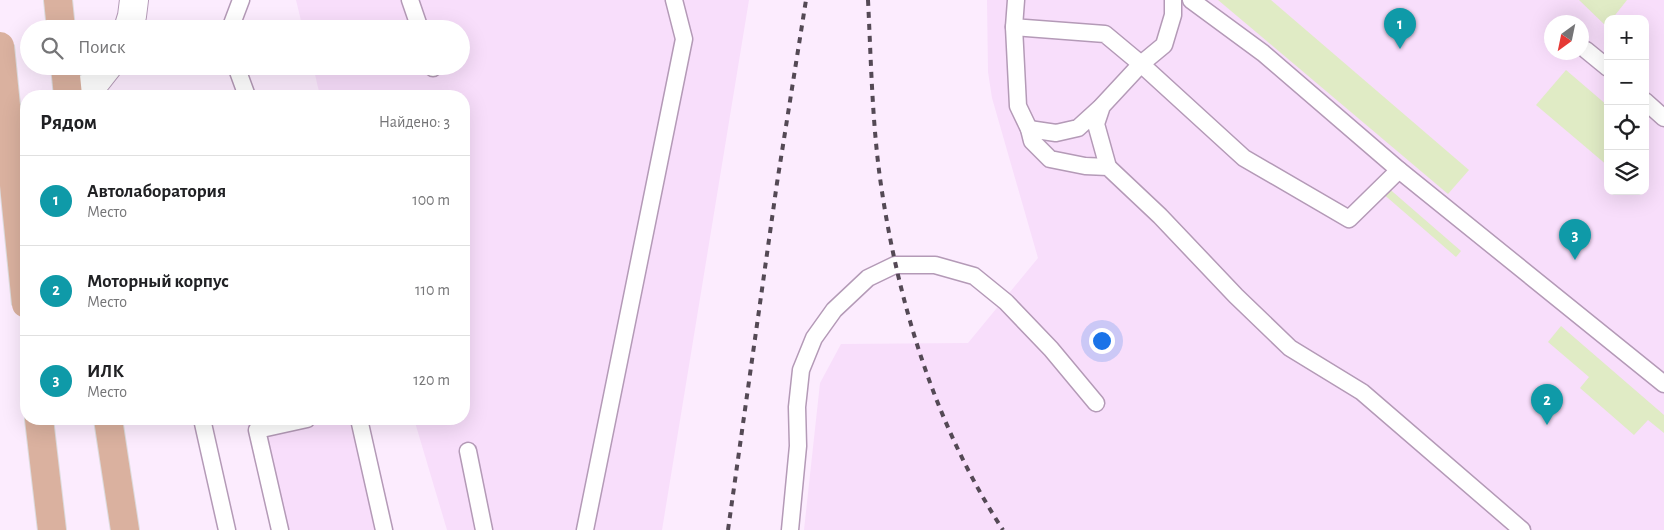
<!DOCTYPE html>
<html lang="ru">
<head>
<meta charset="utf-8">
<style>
  :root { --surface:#fff; --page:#f6f6f6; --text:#202124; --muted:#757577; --line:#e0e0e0; --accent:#ea580c }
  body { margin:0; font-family:"Alegreya Sans",sans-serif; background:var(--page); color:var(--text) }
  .controls { position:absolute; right:15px; top:15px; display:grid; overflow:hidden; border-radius:10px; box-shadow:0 5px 20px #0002 }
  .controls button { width:45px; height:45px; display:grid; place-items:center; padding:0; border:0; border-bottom:1px solid var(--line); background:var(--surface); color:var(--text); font:25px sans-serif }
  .compass { position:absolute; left:1544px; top:15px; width:45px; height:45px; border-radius:50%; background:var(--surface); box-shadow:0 5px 20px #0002; rotate:213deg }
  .you { position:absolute; left:1101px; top:340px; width:18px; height:18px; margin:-12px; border:4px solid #fff; border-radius:50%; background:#1a73e8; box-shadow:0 0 0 8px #1a73e833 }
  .badge { display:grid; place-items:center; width:32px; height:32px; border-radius:50%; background:var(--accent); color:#fff; font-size:16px; font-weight:700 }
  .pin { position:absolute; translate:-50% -41px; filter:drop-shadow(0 1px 2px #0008) }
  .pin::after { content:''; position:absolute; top:26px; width:18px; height:15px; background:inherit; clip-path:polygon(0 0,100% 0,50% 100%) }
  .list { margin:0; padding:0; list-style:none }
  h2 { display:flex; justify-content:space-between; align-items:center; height:65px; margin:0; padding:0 20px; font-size:21px }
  h2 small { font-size:16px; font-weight:400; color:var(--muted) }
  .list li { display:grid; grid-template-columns:32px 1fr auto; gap:15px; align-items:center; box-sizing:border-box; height:90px; padding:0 20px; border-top:1px solid var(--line) }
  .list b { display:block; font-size:19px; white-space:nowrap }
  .list p { margin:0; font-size:16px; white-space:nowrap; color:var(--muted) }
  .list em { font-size:16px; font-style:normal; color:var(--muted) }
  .icon { flex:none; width:28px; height:28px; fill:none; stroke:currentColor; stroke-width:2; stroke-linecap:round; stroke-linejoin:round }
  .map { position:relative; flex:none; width:1664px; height:530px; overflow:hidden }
  .search { position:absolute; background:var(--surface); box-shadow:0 5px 20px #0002; left:20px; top:20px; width:450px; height:55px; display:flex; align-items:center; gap:12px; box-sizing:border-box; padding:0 18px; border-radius:28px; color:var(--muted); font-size:19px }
  .panel { position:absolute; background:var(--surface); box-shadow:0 5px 20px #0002; left:20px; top:90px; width:450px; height:335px; border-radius:20px }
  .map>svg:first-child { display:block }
</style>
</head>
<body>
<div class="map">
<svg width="1664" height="530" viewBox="0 0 1664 530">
  <rect width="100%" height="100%" fill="#fcecfe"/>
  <g fill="#f8defb" fill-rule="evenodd">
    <polygon points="296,0 749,0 662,530 447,530 414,419 464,419 464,96 320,96 313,66 461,66 461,29 303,29"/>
    <path d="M 987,0 L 1664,0 L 1664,530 L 804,530 L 820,383 L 841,344 L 968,343 L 1038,258 L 992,98 L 988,72 ZM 1608,19 L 1645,19 L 1645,191 L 1608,191 ZM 1552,22 L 1582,22 L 1582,52 L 1552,52 Z"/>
    <polygon points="246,419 368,419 394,530 272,530"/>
  </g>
  <g fill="#e0ebc5">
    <polygon points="1218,0 1271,0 1469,170 1448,194"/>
    <polygon points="1579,0 1627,0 1612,19 1608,19 1606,26"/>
    <polygon points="1566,70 1608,106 1608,166 1536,105"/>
    <polygon points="1386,186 1461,251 1456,257 1381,192"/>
    <polygon points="1561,326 1664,415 1664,433 1648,420 1634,435 1580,388 1589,377 1548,342"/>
  </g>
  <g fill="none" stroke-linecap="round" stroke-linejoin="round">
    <defs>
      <g id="service">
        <polyline points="410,0 420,29"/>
        <polyline points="1016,0 1014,27 1105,34 1141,64 1244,158 1349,219 1399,170"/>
        <polyline points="1191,0 1263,53 1399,170 1664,384"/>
        <polyline points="1014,27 1018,106 1029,129 1032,141 1050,159 1085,166 1108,167 1160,216 1236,296 1290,348 1362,392 1522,530"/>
        <polyline points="230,29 241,0"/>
        <polyline points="1586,50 1608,68"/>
        <polyline points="236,66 247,96"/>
        <polyline points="433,66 433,68"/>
        <polyline points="1645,101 1664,118"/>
        <polyline points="1029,129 1056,133 1078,128 1100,108"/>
        <polyline points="1108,167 1096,124 1102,106 1141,64 1164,45 1173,15 1173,0"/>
        <polyline points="202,419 227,530"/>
        <polyline points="359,419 384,530"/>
        <polyline points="468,451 484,530"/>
        <polyline points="280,530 257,430 307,419"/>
        <polyline points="585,530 684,39 674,0"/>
        <polyline points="790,530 798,446 797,407 801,370 814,338 834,310 868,278 895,265 935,265 974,276 1006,302 1051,349 1096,403"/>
      </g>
      <g id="tertiary">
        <polyline points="128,29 132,16 134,0"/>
        <polyline points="79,96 97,80 108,66"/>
        <polyline points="0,122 26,119"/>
      </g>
      <g id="primary">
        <polyline points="58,0 61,29"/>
        <polyline points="65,66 68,96"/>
        <polyline points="39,419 52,530"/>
        <polyline points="108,419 125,530"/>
      </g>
    </defs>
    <use href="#service" stroke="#b49ab7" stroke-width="19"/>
    <use href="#tertiary" stroke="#b49ab7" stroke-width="30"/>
    <use href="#primary" stroke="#dddcde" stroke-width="30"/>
    <use href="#service" stroke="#fff" stroke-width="16"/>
    <use href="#tertiary" stroke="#fff" stroke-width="28"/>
    <use href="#primary" stroke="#dab19f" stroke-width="28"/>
    <g stroke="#544955" stroke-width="4" stroke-dasharray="6 6" stroke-linecap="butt">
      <path d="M 868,0 C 871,59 872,119 880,178 C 897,300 935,426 1003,530"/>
      <polyline points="728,530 777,183 806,0"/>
    </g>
    <defs>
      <polyline id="primary-bridge" points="0,46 26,304"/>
    </defs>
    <use href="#primary-bridge" stroke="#dddcde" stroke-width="30" stroke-linecap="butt"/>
    <use href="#primary-bridge" stroke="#dab19f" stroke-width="28"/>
  </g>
</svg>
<div class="controls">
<button>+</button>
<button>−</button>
<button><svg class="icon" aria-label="locate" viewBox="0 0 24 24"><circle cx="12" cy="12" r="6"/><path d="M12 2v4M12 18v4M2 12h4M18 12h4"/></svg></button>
<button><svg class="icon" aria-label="layers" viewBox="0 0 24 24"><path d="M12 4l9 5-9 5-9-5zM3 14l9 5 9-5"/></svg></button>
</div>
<svg class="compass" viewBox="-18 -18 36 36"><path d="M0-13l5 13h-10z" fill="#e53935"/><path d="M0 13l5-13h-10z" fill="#757577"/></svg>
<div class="you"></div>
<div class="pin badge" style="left:1400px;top:49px;background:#0f9aa8">1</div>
<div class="pin badge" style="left:1547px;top:425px;background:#0f9aa8">2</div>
<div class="pin badge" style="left:1575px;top:260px;background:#0f9aa8">3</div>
<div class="search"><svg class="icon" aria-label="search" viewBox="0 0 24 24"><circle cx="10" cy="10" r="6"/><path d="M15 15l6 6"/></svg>Поиск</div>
<section class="panel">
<h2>Рядом<small>Найдено: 3</small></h2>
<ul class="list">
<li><span class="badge" style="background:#0f9aa8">1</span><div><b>Автолаборатория</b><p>Место</p></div><em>100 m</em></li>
<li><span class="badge" style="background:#0f9aa8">2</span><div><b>Моторный корпус</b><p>Место</p></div><em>110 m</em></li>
<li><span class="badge" style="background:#0f9aa8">3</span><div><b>ИЛК</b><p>Место</p></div><em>120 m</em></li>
</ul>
</section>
</div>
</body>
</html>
